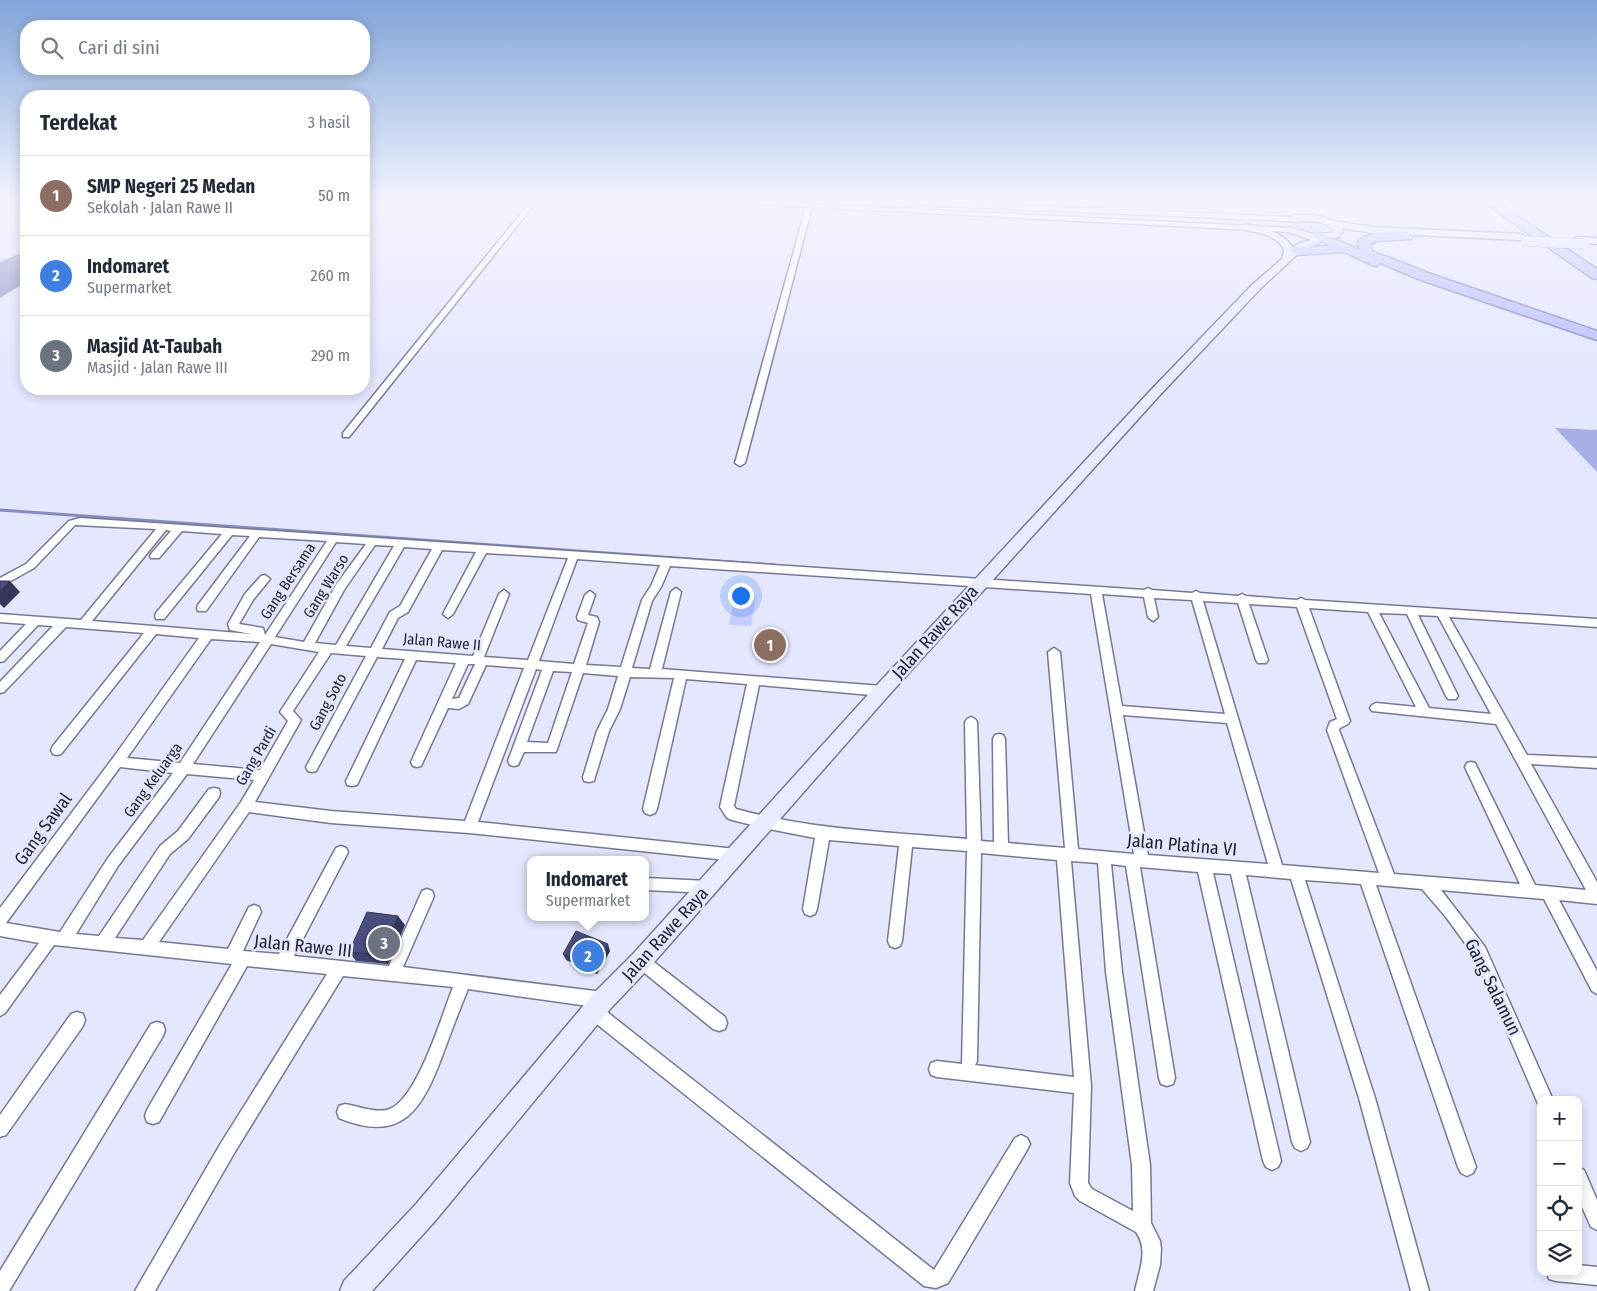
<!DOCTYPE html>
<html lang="id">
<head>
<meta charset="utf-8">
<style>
  :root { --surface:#fff; --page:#f2f2f3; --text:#1f2937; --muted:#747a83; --line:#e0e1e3; --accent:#1a73e8 }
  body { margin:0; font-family:"Fira Sans Condensed",sans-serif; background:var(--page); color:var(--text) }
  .controls { position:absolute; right:15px; bottom:15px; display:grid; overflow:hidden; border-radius:10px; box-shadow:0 2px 12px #0003 }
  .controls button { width:45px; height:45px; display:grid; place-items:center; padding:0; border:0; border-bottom:1px solid var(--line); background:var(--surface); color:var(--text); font:25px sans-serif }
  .you { position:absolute; left:740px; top:595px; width:18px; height:18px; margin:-12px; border:4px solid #fff; border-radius:50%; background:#1a73e8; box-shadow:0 0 0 8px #1a73e833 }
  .badge { display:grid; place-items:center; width:32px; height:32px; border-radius:50%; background:var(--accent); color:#fff; font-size:16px; font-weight:700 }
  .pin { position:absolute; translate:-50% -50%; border:2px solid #fff; box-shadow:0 1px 5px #0006 }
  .popup { position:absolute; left:527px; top:856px; width:122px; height:65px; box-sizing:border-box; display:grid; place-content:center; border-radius:10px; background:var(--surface); filter:drop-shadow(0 1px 4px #0005); font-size:16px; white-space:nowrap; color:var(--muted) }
  .popup b { font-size:19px; color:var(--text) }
  .popup::after { content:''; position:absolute; left:50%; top:100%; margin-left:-10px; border:10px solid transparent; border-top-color:var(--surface) }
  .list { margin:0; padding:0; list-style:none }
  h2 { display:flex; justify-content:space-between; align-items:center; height:65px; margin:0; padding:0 20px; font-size:21px }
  h2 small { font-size:16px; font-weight:400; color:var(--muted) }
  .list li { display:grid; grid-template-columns:32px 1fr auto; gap:15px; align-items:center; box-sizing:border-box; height:80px; padding:0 20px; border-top:1px solid var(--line) }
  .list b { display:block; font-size:19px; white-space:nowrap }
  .list p { margin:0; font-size:16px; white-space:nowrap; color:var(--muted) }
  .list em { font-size:16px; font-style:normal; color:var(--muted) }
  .icon { flex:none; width:28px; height:28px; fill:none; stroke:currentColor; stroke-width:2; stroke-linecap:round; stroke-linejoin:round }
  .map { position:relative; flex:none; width:1597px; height:1291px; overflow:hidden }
  .search { position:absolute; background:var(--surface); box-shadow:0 2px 12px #0003; left:20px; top:20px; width:350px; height:55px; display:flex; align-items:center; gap:12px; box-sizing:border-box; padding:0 18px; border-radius:20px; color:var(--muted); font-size:19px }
  .panel { position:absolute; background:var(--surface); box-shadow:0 2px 12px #0003; left:20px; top:90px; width:350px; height:305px; border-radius:20px }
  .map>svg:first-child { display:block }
</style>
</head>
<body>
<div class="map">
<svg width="1597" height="1291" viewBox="0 0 1597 1291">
  <rect width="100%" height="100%" fill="#e4e7fe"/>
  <g fill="#c6ccfe">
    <path d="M 1299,221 L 1317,222 L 1327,229 C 1319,237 1301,233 1294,225 Z"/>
    <polygon points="735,595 756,597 751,626 729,625"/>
  </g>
  <polygon fill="#a9aee5" points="1555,428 1597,430 1597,472"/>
  <polygon fill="#868bc0" points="26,251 26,282 0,298 0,262"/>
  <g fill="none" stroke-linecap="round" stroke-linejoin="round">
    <polyline stroke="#868bc0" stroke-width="3" points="0,510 775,565"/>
    <defs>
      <g id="street">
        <polygon points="531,201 537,201 349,437 343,437 343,433"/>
        <polygon points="719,201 807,204 808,201 814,201 813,204 1290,228 1293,230 1290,232 812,207 745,463 740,466 735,463 806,207"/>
        <polygon points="920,201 1289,217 1292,219 1289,221 921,205 918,203"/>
        <path d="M 80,518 L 1144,590 L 1148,588 L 1152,590 L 1192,593 L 1196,591 L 1200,593 L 1238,596 L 1242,594 L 1246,596 L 1297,600 L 1301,598 L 1305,600 L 1597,619 L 1597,627 L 1449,617 L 1527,755 L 1597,758 L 1597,768 L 1531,764 L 1597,882 L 1597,904 L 1559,900 L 1597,971 L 1597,994 L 1592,991 L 1544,899 L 1441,890 L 1485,947 L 1553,1100 L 1541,1100 L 1541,1107 L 1539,1106 L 1475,957 L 1446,917 L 1422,889 L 1376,885 L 1476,1167 L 1473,1173 L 1467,1176 L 1461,1173 L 1458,1167 L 1361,884 L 1305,880 L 1375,1098 L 1429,1291 L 1411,1291 L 1359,1098 L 1291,879 L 1246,875 L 1310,1142 L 1307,1148 L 1301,1151 L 1295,1148 L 1292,1142 L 1231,874 L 1213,873 L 1281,1161 L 1278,1167 L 1272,1170 L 1266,1167 L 1263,1161 L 1198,872 L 1140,867 L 1175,1078 L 1173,1084 L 1167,1086 L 1161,1084 L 1159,1078 L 1126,866 L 1111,864 L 1122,972 L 1150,1165 L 1151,1223 L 1160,1241 L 1161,1249 L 1160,1265 L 1153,1291 L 1135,1291 C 1139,1271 1149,1250 1136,1232 L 1080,1201 L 1075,1196 L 1070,1183 L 1074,1093 L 937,1077 L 931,1075 L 929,1069 L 931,1063 L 937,1061 L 962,1064 L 967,851 L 912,847 L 902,941 L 900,946 L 895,948 L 890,946 L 888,941 L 899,846 L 829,840 L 817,909 L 815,914 L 810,916 L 805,914 L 803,909 L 815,838 L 764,828 L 732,820 L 727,818 L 720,807 L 747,684 L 686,679 L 657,809 L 655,813 L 650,815 L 645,813 L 643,809 L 674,678 L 630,677 L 620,709 L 609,731 L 595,777 L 594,781 L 589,782 L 584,781 L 583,777 L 597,731 L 608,709 L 618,676 L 583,673 L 556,752 L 524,752 L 518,765 L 514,766 L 510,765 L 508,761 L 542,670 L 536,669 L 478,822 L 736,849 L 741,851 L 743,855 L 741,859 L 736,861 L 469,833 L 331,823 L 249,812 L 159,942 L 228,949 L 249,907 L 254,905 L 259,907 L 261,912 L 243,951 L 279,954 L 336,848 L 341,846 L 346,848 L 348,852 L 346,856 L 294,956 L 389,966 L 422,891 L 427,889 L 432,891 L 434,896 L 403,967 L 603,992 L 608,995 L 611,1000 L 608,1005 L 602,1008 L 934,1270 L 1015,1138 L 1021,1135 L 1027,1138 L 1030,1144 L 1027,1150 L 948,1283 L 936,1288 L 924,1286 L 588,1017 L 586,1011 L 588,1006 L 468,989 C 459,1011 451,1032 443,1054 C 423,1107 404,1145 339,1118 L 337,1112 L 339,1106 L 345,1104 C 358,1106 377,1114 390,1109 C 418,1097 442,1015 453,987 L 343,976 L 233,1155 L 155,1291 L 135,1291 L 221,1143 L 327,974 L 247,966 L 159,1122 L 153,1124 L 147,1122 L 145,1116 L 147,1110 L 232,964 L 54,945 L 5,1013 L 0,1016 L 0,995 L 39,943 L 0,936 L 0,908 L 113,758 L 199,638 L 156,634 L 61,754 L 57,755 L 53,754 L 51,750 L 53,746 L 144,633 L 66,627 L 4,692 L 0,693 L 0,682 L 53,626 L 38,625 L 4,661 L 0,662 L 0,651 L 26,624 L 0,622 L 0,614 L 81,620 L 156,529 L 75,525 L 34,568 L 0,587 L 0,578 L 26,564 L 69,521 ZM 166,530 L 171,531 L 151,554 L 150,556 L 151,558 L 159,558 L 182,531 L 222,534 L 156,613 L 155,616 L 156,619 L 164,619 L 232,535 L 250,536 L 198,605 L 197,608 L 198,611 L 206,611 L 259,537 L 327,541 L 265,635 L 263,628 L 239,624 L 253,600 L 270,579 L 265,575 L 261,576 L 245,594 L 228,624 L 230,630 L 251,634 L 92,621 ZM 336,542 L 366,544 L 336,585 L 304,642 L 275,637 ZM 375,545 L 394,546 L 336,645 L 315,643 L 344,590 ZM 404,547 L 432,549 L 400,606 L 390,612 L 371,648 L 346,646 ZM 442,550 L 476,552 L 443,614 L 448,618 L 453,614 L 486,553 L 568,558 L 528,660 L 484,657 L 509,594 L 504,590 L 499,594 L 473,656 L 382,649 L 398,618 L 408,612 ZM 577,559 L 660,565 L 651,586 L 642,600 L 621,667 L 586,665 L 599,622 L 597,617 L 588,615 L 595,595 L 590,591 L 585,595 L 577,617 L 578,620 L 588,623 L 574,664 L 539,661 ZM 670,566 L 1091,594 L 1134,854 L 1078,849 L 1060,652 L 1054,648 L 1048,652 L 1065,848 L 1008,843 L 1005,739 L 1003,735 L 999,734 L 995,735 L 993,739 L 994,842 L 981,841 L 977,722 L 975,719 L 971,717 L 967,719 L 965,722 L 967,839 C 889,832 812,830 736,809 L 734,806 L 759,685 L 882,696 L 886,694 L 888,691 L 886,688 L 882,686 L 662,669 L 681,592 L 676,588 L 671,592 L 650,669 L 632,668 L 652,601 L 661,587 ZM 1102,594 L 1144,597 L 1148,617 L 1153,621 L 1158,617 L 1154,598 L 1192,600 L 1225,714 L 1122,706 ZM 1203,601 L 1238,603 L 1256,660 L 1258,663 L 1266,663 L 1268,660 L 1249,604 L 1297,607 L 1337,719 L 1330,722 L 1327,730 L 1379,873 L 1282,865 ZM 1309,608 L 1368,612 L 1416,707 L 1376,703 L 1372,705 L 1370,708 L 1372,711 L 1496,724 L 1586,890 L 1535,885 L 1475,763 L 1471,762 L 1467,763 L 1465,767 L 1520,884 L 1394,874 L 1339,730 L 1340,728 L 1348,724 L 1350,721 ZM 1379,613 L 1407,614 L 1446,696 L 1448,699 L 1456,699 L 1458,696 L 1418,615 L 1438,616 L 1491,714 L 1429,708 ZM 211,639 L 260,642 L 180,763 L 127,758 ZM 271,644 L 319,652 L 280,712 L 288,721 L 260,770 L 193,764 ZM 331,653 L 366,656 L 306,767 L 308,771 L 312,772 L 316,771 L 377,657 L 405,659 L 346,781 L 347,785 L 352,786 L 357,785 L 416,660 L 456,663 L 411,762 L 413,766 L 417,767 L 421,766 L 448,708 L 459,709 L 468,704 L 486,665 L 524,668 L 465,821 L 331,811 L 255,802 L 301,720 L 293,711 ZM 468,664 L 475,664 L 459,698 L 452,699 ZM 553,671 L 572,672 L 548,743 L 527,742 ZM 1123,715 L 1227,723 L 1268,864 L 1148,855 ZM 120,767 L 173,773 L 108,858 L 60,932 L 6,923 ZM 187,774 L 254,780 L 241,802 L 143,940 L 115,938 L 170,854 L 188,839 L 219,797 L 220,793 L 219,789 L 214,788 L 209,789 L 178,831 L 160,846 L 99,936 L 76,934 L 118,866 ZM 981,853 L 1057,860 L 1074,1077 L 975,1065 L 977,1061 ZM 1071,861 L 1098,863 L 1106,972 L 1132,1165 L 1133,1211 L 1092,1189 L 1088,1183 L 1091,1086 Z"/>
        <polygon points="646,878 708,881 713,882 715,887 713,892 708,893 646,890"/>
        <polygon points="641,954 646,956 725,1017 727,1023 725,1029 719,1031 713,1029 636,966 634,961 636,956"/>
        <polygon points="77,1012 83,1014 85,1020 83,1026 6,1135 0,1137 0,1115 71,1014"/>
        <polygon points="157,1022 163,1024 165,1030 163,1036 9,1291 0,1291 0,1271 151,1024"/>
        <polygon points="1578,1167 1584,1170 1597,1200 1597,1230 1591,1227 1578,1198"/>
        <polygon points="1578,1265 1597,1267 1597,1285 1556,1281 1549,1279 1547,1272 1578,1272"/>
      </g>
      <g id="secondary">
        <path d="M 1295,215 L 1316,215 L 1333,221 L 1372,227 L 1521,234 L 1526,237 L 1521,240 L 1372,233 L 1341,228 L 1343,230 L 1339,237 L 1322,240 L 1318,244 L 1304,248 L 1260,289 L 1158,397 L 888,696 L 649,968 L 611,1008 L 435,1221 L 372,1291 L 340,1291 L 344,1281 L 417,1203 L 595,992 L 633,954 L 876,686 L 1150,391 L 1252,285 L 1282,259 L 1284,250 C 1277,234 1257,233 1242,229 L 1242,225 C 1258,223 1286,234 1293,248 L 1298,244 L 1312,240 L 1287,232 L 1287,228 L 1290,227 L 1313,234 L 1332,233 L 1333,230 C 1316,213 1294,227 1285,219 Z"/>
        <polygon points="1578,237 1597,238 1597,244 1575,242 1575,238"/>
      </g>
      <g id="highway">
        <polygon points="1482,201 1495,201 1597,269 1597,279 1592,278"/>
        <path d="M 1407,232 L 1411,233 L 1413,236 L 1411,239 L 1378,241 L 1370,244 L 1372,251 L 1428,273 L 1597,331 L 1597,340 L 1418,279 L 1381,263 L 1376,266 L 1372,265 L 1344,252 L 1296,255 L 1290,251 L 1296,247 L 1330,246 L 1314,237 L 1316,234 L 1320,233 L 1360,250 L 1357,243 C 1368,230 1392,233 1407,232 Z"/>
      </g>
    </defs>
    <use href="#street" stroke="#767993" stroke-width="3"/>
    <use href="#secondary" stroke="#767993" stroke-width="3"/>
    <use href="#highway" stroke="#8185b4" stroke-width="3"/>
    <use href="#street" fill="#fff" fill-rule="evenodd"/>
    <use href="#secondary" fill="#e9ebfe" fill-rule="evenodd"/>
    <use href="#highway" fill="#b6bcfd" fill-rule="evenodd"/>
    <defs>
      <polyline id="secondary-bridge" points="1526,241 1584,244"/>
    </defs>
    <use href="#secondary-bridge" stroke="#767993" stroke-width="11" stroke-linecap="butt"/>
    <use href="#secondary-bridge" stroke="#e9ebfe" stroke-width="10"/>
  </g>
  <g fill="#40446d">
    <polygon points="1251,201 1272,201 1271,205 1253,205"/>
    <polygon points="1345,201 1371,201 1370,202"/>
    <polygon points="405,925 388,964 356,961 349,952"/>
    <polygon points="610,951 597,974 566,960 563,954"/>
  </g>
  <g fill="#343759">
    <polygon points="10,581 20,592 4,608 0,604 0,591"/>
    <polygon points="398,916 405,925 388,964 381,955"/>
    <polygon points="608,944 610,951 597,974 594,967"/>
  </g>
  <g fill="#4b4f7f" stroke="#343759">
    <polygon points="0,581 10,581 0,591"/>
    <polygon points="367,912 398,916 381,955 349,952"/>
    <polygon points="576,931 608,944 594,967 563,954"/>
  </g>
  <linearGradient id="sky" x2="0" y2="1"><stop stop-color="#81a4d8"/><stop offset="0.53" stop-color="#f3f4ff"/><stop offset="1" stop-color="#f3f4ff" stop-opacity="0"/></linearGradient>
  <rect width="1597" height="382" fill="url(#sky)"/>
  <g text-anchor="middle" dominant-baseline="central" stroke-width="5" stroke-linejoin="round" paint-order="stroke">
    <g font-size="15" fill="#1f202b" stroke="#e4e7fe">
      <text transform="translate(288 581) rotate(-57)">Gang Bersama</text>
      <text transform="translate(326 586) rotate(-58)">Gang Warso</text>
      <text transform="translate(442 642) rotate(5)">Jalan Rawe II</text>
      <text transform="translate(328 702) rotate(-62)">Gang Soto</text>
      <text transform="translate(256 756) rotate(-60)">Gang Pardi</text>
      <text transform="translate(153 780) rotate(-54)">Gang Keluarga</text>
    </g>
    <g font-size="18" fill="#1f202b" stroke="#e4e7fe">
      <text transform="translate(935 632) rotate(-48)">Jalan Rawe Raya</text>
      <text transform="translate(43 829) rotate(-54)">Gang Sawal</text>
      <text transform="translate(1182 845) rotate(5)">Jalan Platina VI</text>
      <text transform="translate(665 934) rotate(-48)">Jalan Rawe Raya</text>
      <text transform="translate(303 946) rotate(6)">Jalan Rawe III</text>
      <text transform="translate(1493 987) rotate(64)">Gang Salamun</text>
    </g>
  </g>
</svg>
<div class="controls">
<button>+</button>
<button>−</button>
<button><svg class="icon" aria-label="locate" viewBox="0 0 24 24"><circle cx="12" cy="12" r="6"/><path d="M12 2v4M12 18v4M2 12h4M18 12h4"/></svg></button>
<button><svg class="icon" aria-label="layers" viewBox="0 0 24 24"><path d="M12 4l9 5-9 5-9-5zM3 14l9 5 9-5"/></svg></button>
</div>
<div class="you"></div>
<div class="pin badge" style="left:770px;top:645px;background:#8d6e63">1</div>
<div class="pin badge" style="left:588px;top:956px;background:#3f7fe0">2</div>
<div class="popup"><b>Indomaret</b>Supermarket</div>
<div class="pin badge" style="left:384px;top:943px;background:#6b7280">3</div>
<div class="search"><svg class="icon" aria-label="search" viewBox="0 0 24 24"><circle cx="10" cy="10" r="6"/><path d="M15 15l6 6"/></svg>Cari di sini</div>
<section class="panel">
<h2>Terdekat<small>3 hasil</small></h2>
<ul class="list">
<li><span class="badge" style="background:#8d6e63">1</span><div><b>SMP Negeri 25 Medan</b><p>Sekolah · Jalan Rawe II</p></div><em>50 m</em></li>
<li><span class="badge" style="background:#3f7fe0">2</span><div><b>Indomaret</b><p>Supermarket</p></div><em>260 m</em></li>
<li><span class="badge" style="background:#6b7280">3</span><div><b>Masjid At-Taubah</b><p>Masjid · Jalan Rawe III</p></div><em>290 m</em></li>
</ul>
</section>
</div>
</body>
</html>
